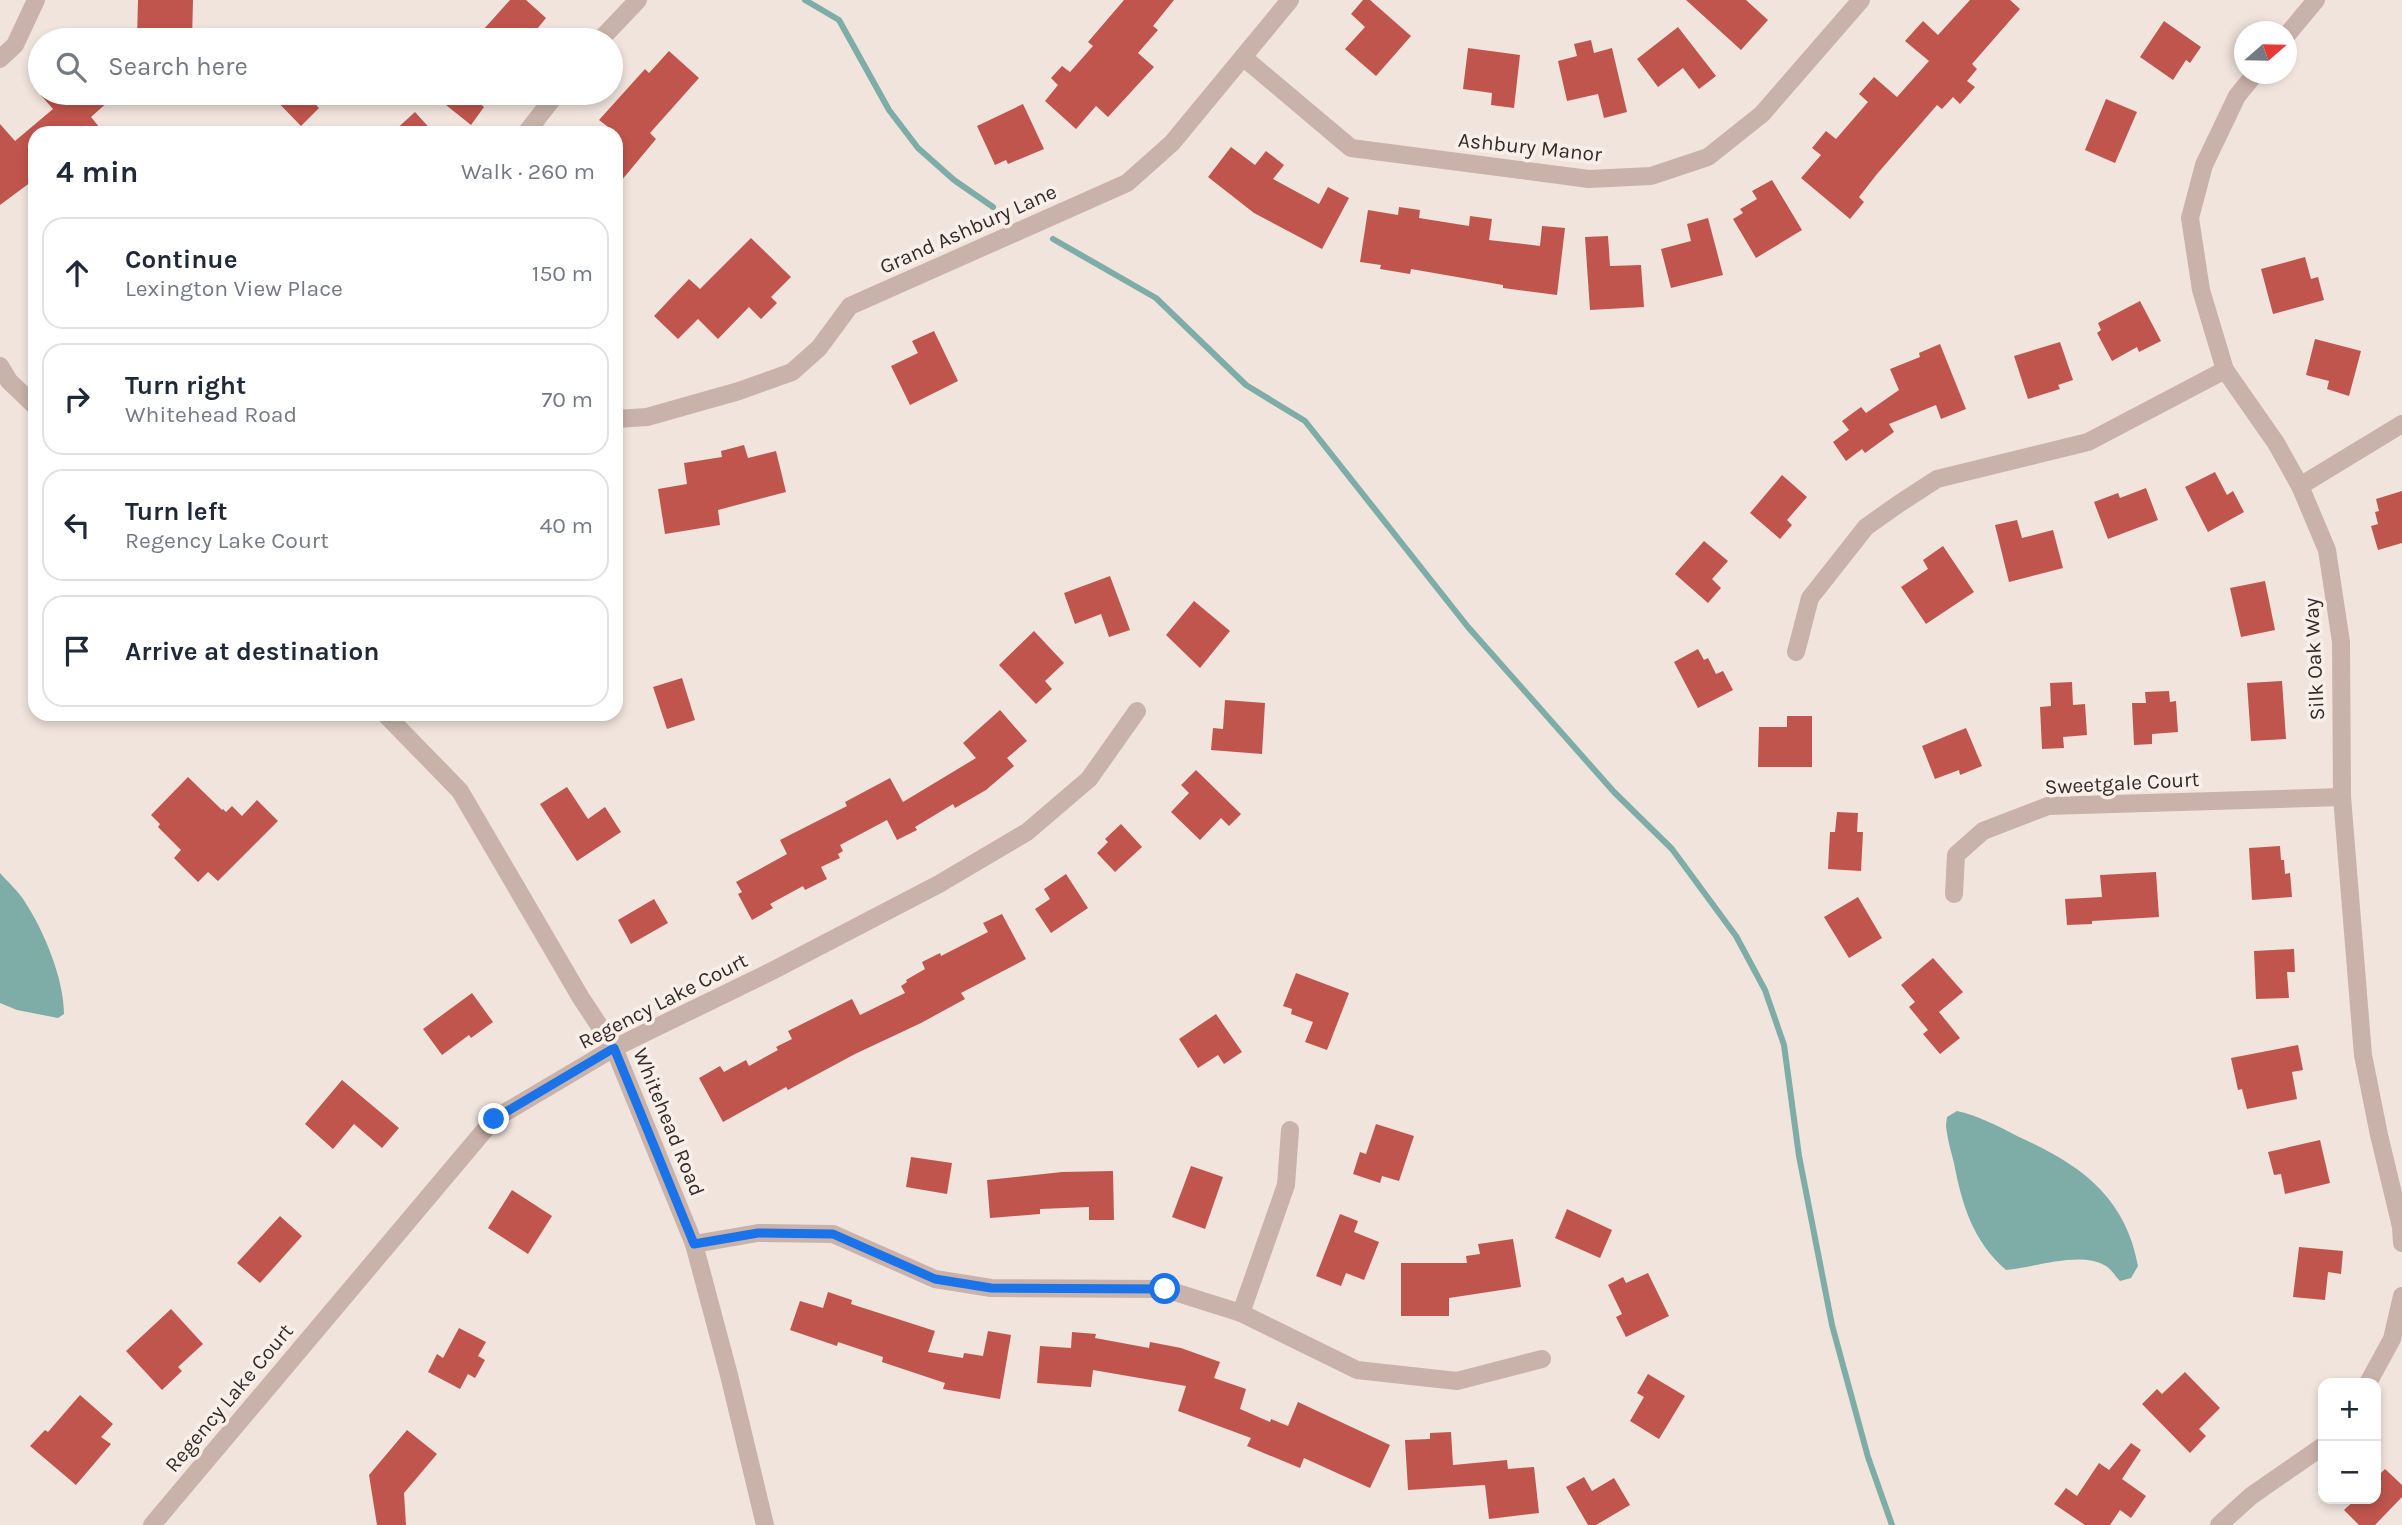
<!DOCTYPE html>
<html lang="en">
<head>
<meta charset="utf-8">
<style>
  :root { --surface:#fff; --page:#f2f2f3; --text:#1f2937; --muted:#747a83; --line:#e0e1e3 }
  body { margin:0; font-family:Karla,sans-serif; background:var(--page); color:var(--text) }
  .controls { position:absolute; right:21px; bottom:21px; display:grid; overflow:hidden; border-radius:14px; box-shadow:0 4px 10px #0003 }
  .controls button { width:63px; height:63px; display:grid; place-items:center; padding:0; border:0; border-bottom:2px solid var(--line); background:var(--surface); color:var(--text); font:35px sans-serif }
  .compass { position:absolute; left:2234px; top:21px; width:63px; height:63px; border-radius:50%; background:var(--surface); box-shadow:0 4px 10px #0003; rotate:70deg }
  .stop { position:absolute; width:21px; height:21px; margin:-16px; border:5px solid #1a73e8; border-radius:50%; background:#fff }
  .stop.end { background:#1a73e8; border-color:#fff; box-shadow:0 2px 7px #0008 }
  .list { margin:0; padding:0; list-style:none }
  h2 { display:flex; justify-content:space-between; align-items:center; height:91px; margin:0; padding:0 28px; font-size:30px }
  h2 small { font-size:23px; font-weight:400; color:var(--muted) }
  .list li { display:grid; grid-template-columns:46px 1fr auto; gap:21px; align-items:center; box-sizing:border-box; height:112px; margin:0 14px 14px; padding:0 14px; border:2px solid var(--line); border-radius:21px }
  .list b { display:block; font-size:26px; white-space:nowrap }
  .list p { margin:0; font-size:23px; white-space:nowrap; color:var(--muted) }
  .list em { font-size:23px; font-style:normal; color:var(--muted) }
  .icon { flex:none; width:38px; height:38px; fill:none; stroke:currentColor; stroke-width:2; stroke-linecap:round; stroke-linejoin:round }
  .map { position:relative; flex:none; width:2402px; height:1525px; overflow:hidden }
  .search { position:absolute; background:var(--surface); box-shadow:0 4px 10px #0003; left:28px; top:28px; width:595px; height:77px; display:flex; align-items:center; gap:18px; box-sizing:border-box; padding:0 24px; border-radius:38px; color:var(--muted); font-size:26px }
  .panel { position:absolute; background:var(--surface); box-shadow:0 4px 10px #0003; left:28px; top:126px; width:595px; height:595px; border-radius:21px }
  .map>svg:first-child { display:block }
</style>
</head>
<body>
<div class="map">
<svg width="2402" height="1525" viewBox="0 0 2402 1525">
  <rect width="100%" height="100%" fill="#f1e4dd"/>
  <g fill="#7eaca6">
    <path d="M 0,873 C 8,882 19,892 25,902 C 44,931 64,979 64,1014 L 58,1018 L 17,1010 L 0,1003 Z"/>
    <path d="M 1957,1111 C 1979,1116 1998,1126 2017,1136 C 2079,1164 2125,1195 2138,1266 L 2131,1278 L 2120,1281 C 2115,1276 2111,1268 2104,1265 C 2079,1251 2033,1268 2006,1270 C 1973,1241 1962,1205 1954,1163 C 1951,1151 1947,1138 1946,1125 L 1947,1117 Z"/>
  </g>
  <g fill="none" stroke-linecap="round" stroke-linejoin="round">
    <g stroke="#7eaca6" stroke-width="6">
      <polyline points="805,0 839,20 889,110 918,148 954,180 993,207"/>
      <polyline points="1053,239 1156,298 1246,385 1305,421 1468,627 1614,792 1672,849 1736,936 1765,990 1784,1045 1799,1156 1832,1325 1868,1457 1892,1525"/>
    </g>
  </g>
  <g fill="#bf554d">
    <polygon points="138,0 193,0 192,40 137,39"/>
    <polygon points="510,0 526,0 546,18 528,40 494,40 483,30"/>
    <polygon points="1124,0 1174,0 1153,26 1158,30 1138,53 1154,67 1108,117 1096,106 1076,129 1045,101 1058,85 1051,78 1062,66 1070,72 1093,46 1088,42"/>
    <polygon points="1363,0 1370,0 1411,36 1376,76 1345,49 1365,27 1351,14"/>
    <polygon points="1686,0 1746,0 1768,20 1741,50"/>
    <polygon points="1970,0 2010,0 2020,9 1972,64 1977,69 1967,81 1975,87 1960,104 1953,97 1942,109 1937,105 1877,174 1859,197 1864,202 1850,219 1801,178 1821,155 1812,148 1826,131 1836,139 1868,102 1859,94 1874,77 1897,97 1929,61 1905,41 1923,21 1938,35"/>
    <polygon points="2164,21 2201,47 2190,63 2186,60 2173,80 2140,57"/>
    <polygon points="1678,27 1716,76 1699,89 1683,68 1658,87 1637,59"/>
    <polygon points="1591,40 1594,53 1612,48 1627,112 1604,118 1598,94 1567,101 1558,61 1577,56 1574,44"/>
    <polygon points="1468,48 1520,55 1514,108 1491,105 1492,93 1463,89"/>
    <polygon points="669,51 699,78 650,133 656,139 616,187 616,133 599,120 645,69 649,73"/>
    <polygon points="39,93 118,93 91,117 104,133 35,133 35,179 0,205 0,124 15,141 53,109"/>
    <polygon points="269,93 304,93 319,108 301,126"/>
    <polygon points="431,93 487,93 479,103 484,107 471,125"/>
    <polygon points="2106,99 2137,112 2115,163 2085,150"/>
    <polygon points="1023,104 1044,149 1008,164 1006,160 995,165 977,126"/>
    <polygon points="415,112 434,133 392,133"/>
    <polygon points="1231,147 1255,165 1266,151 1284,165 1273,179 1319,204 1328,187 1349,198 1322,249 1254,213 1208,177"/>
    <polygon points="1772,180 1802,230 1756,258 1733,219 1743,213 1740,209 1757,199 1752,191"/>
    <polygon points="1399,207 1420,210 1419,218 1469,226 1470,216 1492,219 1489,240 1540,246 1542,226 1565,228 1557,295 1503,288 1503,285 1411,269 1410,274 1380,269 1381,265 1360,262 1368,210 1398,215"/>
    <polygon points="1708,218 1723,275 1671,288 1661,249 1691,241 1687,224"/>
    <polygon points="1608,236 1610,266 1641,265 1644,307 1590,310 1585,237"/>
    <polygon points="751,238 791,277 771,297 777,303 761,319 749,307 718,339 698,319 678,339 654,316 689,279 700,289"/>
    <polygon points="2305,257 2311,279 2318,277 2324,300 2273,314 2261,269"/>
    <polygon points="2140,301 2161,341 2139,352 2137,347 2112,361 2097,333 2101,330 2098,323"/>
    <polygon points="934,331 958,381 910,405 891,366 918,353 912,341"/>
    <polygon points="2315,339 2361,351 2349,396 2327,389 2329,381 2306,375"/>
    <polygon points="2060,342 2073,380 2058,385 2060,389 2028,399 2014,356"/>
    <polygon points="1940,344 1966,409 1941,419 1936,405 1889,424 1894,432 1865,453 1862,449 1846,461 1833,442 1849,430 1842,421 1861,407 1866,413 1899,390 1890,369 1920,357 1919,353"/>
    <polygon points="744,445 748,458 776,451 786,492 718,510 720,525 665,534 658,489 687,484 684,463 722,457 721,451"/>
    <polygon points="2215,472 2227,495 2233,491 2244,512 2208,532 2185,487"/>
    <polygon points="1782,475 1807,497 1787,520 1792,525 1780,539 1750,513"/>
    <polygon points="2146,488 2158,520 2108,539 2094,502 2118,493 2120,498"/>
    <polygon points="2402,491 2402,543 2378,550 2371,526 2378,524 2375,512 2379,511 2376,499"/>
    <polygon points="2017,520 2022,538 2053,530 2063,568 2009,582 1995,525"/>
    <polygon points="1704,541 1728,561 1712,579 1721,588 1708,603 1675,574"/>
    <polygon points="1943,546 1974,592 1926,624 1901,587 1928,569 1923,560"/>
    <polygon points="1110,576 1130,630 1109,637 1101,614 1075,624 1064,593"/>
    <polygon points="2265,581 2275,630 2241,637 2230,588"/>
    <polygon points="1194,601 1230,631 1200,668 1166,635"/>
    <polygon points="1034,631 1064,663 1045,681 1052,689 1036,704 999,665"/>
    <polygon points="1698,649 1704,660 1708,658 1716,674 1723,671 1733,690 1698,708 1674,662"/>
    <polygon points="682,678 695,720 667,729 653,687"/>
    <polygon points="2282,681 2286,739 2251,741 2247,683"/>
    <polygon points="2072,682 2073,705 2085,704 2087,735 2063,737 2064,748 2042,749 2040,707 2051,706 2050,683"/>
    <polygon points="2169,691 2170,702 2176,701 2178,732 2152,734 2152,744 2134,745 2132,703 2146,703 2145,692"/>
    <polygon points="1225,700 1265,703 1262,754 1211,750 1213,728 1223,729"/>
    <polygon points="1000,710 1027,741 1007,758 1014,766 986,790 955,808 953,804 915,827 917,830 897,840 887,820 840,845 843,851 838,854 840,858 821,867 827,879 805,890 803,886 770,904 773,908 752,920 738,894 742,892 736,882 787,854 780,840 847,806 845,802 890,778 903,802 976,758 963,743"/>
    <polygon points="1787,716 1812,716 1812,767 1758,767 1759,727 1787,727"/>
    <polygon points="1966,728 1982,766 1960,775 1959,770 1935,779 1922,746"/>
    <polygon points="1196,770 1241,814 1229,826 1221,818 1200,840 1171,812 1189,793 1181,785"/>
    <polygon points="188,777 222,810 223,809 226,812 232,806 242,816 257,800 278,821 218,881 208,872 198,882 174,858 181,850 158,827 160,824 151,815"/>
    <polygon points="567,787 588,819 605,807 621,832 577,861 540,804"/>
    <polygon points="1837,812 1858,813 1857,832 1863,832 1861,871 1828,869 1830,832 1835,832"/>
    <polygon points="1121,824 1142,847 1115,872 1097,853 1108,842 1105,839"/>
    <polygon points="2280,846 2281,860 2284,860 2285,874 2290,873 2292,897 2252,900 2249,848"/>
    <polygon points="2156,872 2159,917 2092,921 2092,924 2067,925 2065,899 2102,897 2100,875"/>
    <polygon points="1066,874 1088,908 1051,933 1035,909 1050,899 1044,889"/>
    <polygon points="1858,897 1882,938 1849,958 1824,917"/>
    <polygon points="654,899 668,923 631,944 618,920"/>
    <polygon points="1002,914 1026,959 961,993 965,999 921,1023 855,1054 788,1090 786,1087 723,1122 699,1078 720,1066 724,1072 746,1060 749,1066 778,1050 776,1047 792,1039 788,1031 852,999 860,1015 905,993 901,986 907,982 906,980 925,969 922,962 940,953 941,956 988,932 983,923"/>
    <polygon points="2294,949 2295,972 2287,972 2289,998 2256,999 2254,951"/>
    <polygon points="1933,958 1963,992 1939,1012 1960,1038 1940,1054 1923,1034 1928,1030 1909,1007 1915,1002 1901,985"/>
    <polygon points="1296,973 1349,993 1327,1050 1305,1042 1313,1022 1291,1014 1292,1009 1283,1006"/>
    <polygon points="472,993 493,1022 471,1038 469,1035 442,1055 423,1029"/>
    <polygon points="1216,1014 1242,1052 1224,1064 1218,1055 1198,1068 1179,1039"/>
    <polygon points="2298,1045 2303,1070 2292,1072 2297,1099 2247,1109 2242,1089 2238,1090 2231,1058"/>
    <polygon points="342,1080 399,1128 382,1148 354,1124 333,1149 305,1124"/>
    <polygon points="1376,1124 1414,1136 1399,1181 1382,1176 1380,1183 1353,1174 1360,1152 1366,1154"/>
    <polygon points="2320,1140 2330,1183 2285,1194 2281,1174 2274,1175 2268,1152"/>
    <polygon points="911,1157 952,1163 947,1194 906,1187"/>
    <polygon points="1191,1166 1223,1177 1205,1229 1172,1217"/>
    <polygon points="1113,1171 1114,1220 1089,1220 1089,1207 1040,1209 1040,1214 990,1218 987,1180 1062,1172"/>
    <polygon points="512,1190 552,1216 528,1254 488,1228"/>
    <polygon points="1567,1209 1612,1230 1600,1258 1555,1238"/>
    <polygon points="1340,1214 1358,1221 1354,1232 1379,1242 1364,1280 1346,1273 1341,1286 1316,1276"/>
    <polygon points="280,1216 302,1236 260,1283 237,1263"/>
    <polygon points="1513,1239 1521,1287 1449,1298 1449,1316 1401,1316 1401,1263 1467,1263 1466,1256 1480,1254 1478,1244"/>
    <polygon points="2299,1247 2343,1251 2341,1274 2328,1272 2325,1300 2293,1297"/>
    <polygon points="1648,1273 1669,1316 1626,1337 1616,1317 1622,1314 1608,1285 1623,1277 1626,1283"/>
    <polygon points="828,1292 852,1300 851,1304 935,1331 928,1352 963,1358 964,1353 983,1356 988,1331 1011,1335 1000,1399 943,1389 945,1383 882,1362 883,1357 838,1342 837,1346 790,1330 800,1301 823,1308"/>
    <polygon points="171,1309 203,1344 178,1367 182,1371 162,1390 126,1351"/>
    <polygon points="459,1328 486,1342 478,1356 485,1360 475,1378 468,1374 460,1389 428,1372 437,1354 443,1358"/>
    <polygon points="1072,1332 1096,1334 1095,1338 1149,1348 1150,1342 1181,1348 1220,1362 1214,1378 1246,1389 1240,1409 1270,1422 1271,1419 1288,1426 1298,1402 1390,1445 1370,1488 1304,1458 1300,1468 1247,1446 1251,1438 1178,1411 1186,1386 1093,1370 1091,1387 1037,1383 1040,1346 1071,1348"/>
    <polygon points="2185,1372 2220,1408 2199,1429 2206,1436 2190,1453 2142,1404 2157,1389 2162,1394"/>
    <polygon points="1648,1374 1685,1396 1659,1439 1630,1421 1644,1397 1637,1393"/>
    <polygon points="80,1395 113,1424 101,1437 111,1444 76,1485 30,1446 45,1430 48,1432"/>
    <polygon points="407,1430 437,1454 404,1493 406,1525 377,1525 369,1475"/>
    <polygon points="1451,1432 1453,1465 1507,1460 1508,1469 1534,1467 1539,1513 1489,1519 1485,1485 1408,1490 1405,1440 1430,1439 1430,1433"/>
    <polygon points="2131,1443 2141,1450 2122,1479 2146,1496 2131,1518 2120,1510 2110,1525 2085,1525 2054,1504 2066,1488 2077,1496 2099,1463 2109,1470"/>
    <polygon points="2385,1469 2402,1485 2402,1497 2375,1525 2359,1525 2344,1510 2356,1499 2376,1499 2376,1478"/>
    <polygon points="1584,1477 1592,1491 1614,1478 1630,1505 1596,1525 1588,1525 1566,1487"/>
  </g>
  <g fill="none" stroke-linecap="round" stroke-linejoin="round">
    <g stroke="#c8b2aa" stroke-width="18">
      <polyline points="2286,36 2316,0"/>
      <polyline points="600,40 638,0"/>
      <polyline points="1243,57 1351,148 1589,179 1651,176 1708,157 1762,114 1861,0"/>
      <polyline points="0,59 15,45 36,0"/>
      <polyline points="2255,74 2237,96 2204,165 2190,218 2201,290 2225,370 2276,443 2300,486 2327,550 2341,642 2342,797 2363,1055 2379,1135 2401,1227 2402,1243"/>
      <polyline points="526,133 557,93"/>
      <polyline points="616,419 647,417 739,391 792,372 819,348 850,306 1127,183 1172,143 1290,0"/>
      <polyline points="2300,486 2402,424"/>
      <polyline points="1796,652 1810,598 1866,527 1900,503 1937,479 2088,442 2225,370"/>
      <polyline points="1954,894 1956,855 1983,831 2048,806 2342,797"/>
      <polyline points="694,1244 758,1233 833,1234 935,1279 991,1288 1165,1289 1241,1313 1357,1370 1457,1381 1542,1359"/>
      <polyline points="1241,1313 1286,1185 1290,1130"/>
      <polyline points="2368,1383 2392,1339 2402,1296"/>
      <polyline points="152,1525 494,1119 614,1048 772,971 939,884 1027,832 1089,779 1137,711"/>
      <polyline points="2219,1525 2251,1496 2323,1446"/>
    </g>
    <g stroke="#c8b2aa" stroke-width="18">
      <polyline points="0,366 9,381 35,406"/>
      <polyline points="385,714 460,791 581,998 614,1048 694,1244 729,1375 765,1525"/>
    </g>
  </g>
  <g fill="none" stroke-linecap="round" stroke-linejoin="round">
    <polyline stroke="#1a73e8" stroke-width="9" points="494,1119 614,1048 694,1244 758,1233 833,1234 935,1279 991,1288 1165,1289"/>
  </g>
  <g text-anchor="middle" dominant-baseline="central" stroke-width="7" stroke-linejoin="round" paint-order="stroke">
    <g font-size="21" fill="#362b29" stroke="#f9efe9">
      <text transform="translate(1530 147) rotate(6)">Ashbury Manor</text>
      <text transform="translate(968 229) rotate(-24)">Grand Ashbury Lane</text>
      <text transform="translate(2314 659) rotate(-93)">Silk Oak Way</text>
      <text transform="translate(2122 783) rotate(-3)">Sweetgale Court</text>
      <text transform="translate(663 1001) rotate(-27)">Regency Lake Court</text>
      <text transform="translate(669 1122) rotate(68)">Whitehead Road</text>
      <text transform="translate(229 1398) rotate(-50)">Regency Lake Court</text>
    </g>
  </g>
</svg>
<div class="controls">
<button>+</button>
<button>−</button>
</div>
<svg class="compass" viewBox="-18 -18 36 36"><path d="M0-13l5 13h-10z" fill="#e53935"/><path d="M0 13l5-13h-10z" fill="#747a83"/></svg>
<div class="stop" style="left:1165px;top:1289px"></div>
<div class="stop end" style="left:494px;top:1119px"></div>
<div class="search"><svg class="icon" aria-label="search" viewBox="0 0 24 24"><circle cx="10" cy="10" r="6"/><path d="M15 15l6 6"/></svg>Search here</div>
<section class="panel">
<h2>4 min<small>Walk · 260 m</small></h2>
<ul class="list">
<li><svg class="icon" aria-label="ahead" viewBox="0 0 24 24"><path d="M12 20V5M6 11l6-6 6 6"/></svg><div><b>Continue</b><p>Lexington View Place</p></div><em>150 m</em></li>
<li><svg class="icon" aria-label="right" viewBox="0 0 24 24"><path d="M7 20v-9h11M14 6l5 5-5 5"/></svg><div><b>Turn right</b><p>Whitehead Road</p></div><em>70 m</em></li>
<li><svg class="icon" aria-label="left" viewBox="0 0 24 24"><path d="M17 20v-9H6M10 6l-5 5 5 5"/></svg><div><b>Turn left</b><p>Regency Lake Court</p></div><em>40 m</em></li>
<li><svg class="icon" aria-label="arrive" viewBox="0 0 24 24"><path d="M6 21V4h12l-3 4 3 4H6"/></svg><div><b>Arrive at destination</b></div></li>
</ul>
</section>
</div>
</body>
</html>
